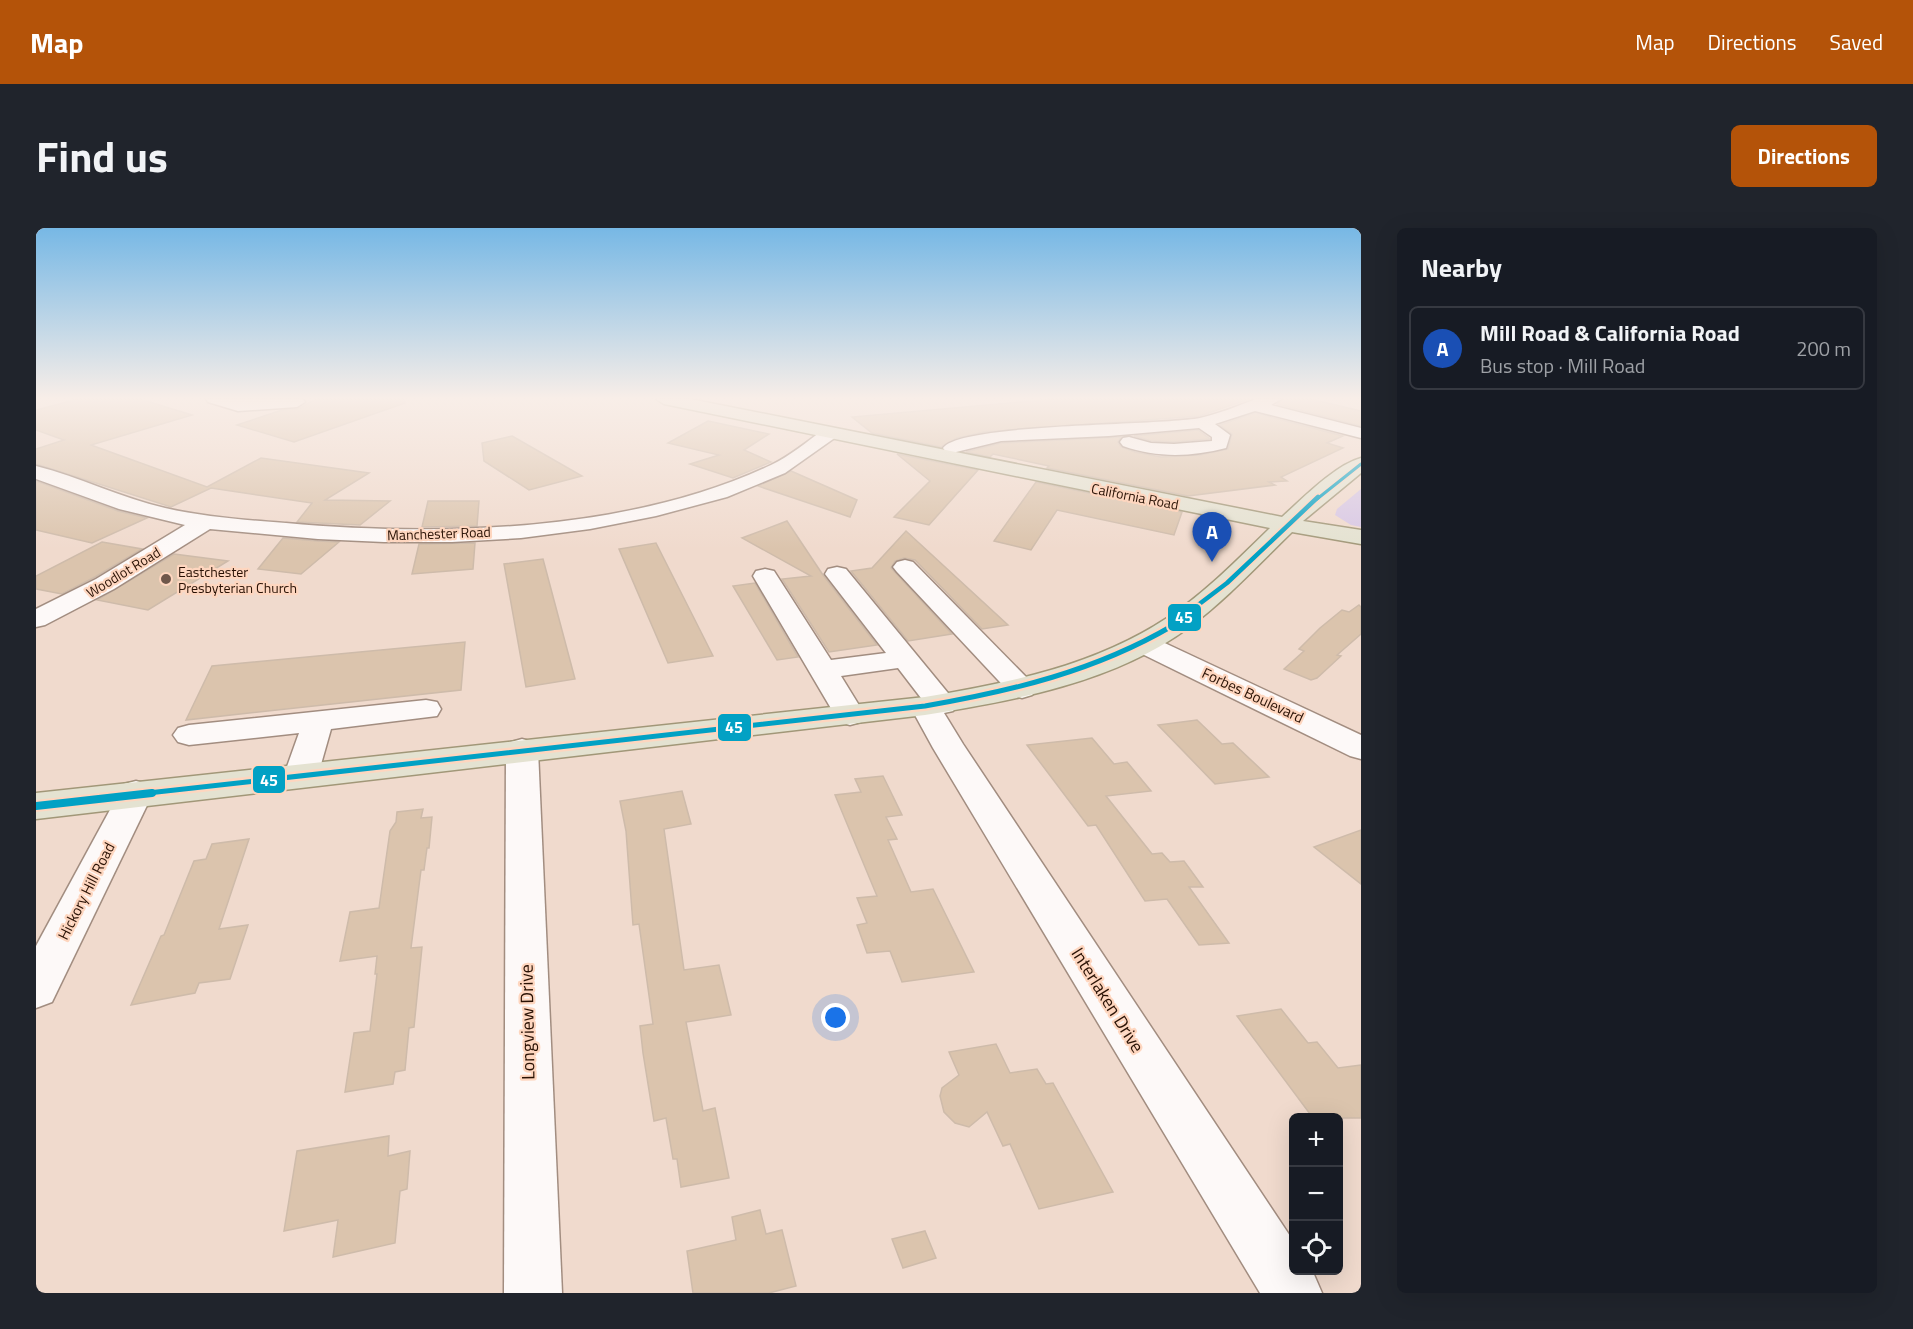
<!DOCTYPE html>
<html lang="en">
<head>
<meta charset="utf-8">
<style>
  :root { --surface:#171b24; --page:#20242c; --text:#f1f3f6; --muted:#9ea1a6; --line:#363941; --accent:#b45309 }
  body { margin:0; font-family:"Titillium Web",sans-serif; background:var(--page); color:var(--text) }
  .controls { position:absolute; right:18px; bottom:18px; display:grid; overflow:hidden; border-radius:9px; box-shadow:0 6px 24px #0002 }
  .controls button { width:54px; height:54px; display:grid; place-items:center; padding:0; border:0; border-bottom:2px solid var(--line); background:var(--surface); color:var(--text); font:30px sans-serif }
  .you { position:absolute; left:800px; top:790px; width:21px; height:21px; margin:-15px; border:4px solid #fff; border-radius:50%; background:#1a73e8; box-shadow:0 0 0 9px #1a73e833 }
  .badge { display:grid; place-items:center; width:39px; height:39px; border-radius:50%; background:var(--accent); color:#fff; font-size:20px; font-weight:700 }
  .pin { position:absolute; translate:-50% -50px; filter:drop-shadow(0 2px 3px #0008) }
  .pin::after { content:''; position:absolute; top:32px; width:21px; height:18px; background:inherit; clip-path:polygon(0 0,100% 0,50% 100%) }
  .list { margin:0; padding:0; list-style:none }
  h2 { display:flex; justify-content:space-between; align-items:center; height:78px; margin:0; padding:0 24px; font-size:26px }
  h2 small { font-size:20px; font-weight:400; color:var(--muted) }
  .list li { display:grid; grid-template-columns:39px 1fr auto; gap:18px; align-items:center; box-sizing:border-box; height:84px; margin:0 12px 12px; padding:0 12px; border:2px solid var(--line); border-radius:9px }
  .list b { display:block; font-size:22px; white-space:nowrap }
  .list p { margin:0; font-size:20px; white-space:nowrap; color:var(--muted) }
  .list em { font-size:20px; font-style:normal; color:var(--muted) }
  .icon { flex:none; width:33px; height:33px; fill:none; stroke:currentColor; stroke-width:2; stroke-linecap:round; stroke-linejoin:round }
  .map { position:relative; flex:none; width:1325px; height:1065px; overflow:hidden; border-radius:9px }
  header { display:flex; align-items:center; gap:36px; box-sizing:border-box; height:84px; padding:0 30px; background:var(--accent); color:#fff }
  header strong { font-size:28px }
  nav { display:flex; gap:33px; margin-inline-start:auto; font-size:21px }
  .intro { display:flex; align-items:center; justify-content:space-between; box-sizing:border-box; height:144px; padding:0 36px }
  h1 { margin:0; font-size:42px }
  .button { padding:15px 27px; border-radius:9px; background:var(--accent); color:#fff; font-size:21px; font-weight:700 }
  main { display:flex; gap:36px; padding:0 36px }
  aside { flex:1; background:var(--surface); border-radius:9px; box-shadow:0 6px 24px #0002 }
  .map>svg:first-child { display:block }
</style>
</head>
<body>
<header>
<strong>Map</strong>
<nav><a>Map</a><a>Directions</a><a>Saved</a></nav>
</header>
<div class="intro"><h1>Find us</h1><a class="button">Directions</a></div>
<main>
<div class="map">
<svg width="1325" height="1065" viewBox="0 0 1325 1065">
  <rect width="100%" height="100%" fill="#f0dacd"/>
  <polygon fill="#d7c7e5" points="1325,261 1325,299 1315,297 1299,287 1301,281"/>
  <g fill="#dbc4ad" stroke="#cebbaa" stroke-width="1.5">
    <polygon points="42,171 104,171 156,187 55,217 171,259 225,230 333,245 289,272 354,273 324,297 261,294 276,275 175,260 135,279 0,236 0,221 28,212 0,202 0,182"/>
    <polygon points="280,171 369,171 369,175 258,214 201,197 246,182 262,181"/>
    <polygon points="1018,171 1213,171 1164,188 948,204 921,210 905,219 836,205 816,189"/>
    <polygon points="1247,171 1275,171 1325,183 1325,198 1241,176"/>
    <polygon points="1219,185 1307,208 1291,215 1307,220 1245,249 1251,253 1233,254 1239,257 1152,268 1011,240 1013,238 957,226 954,229 930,224 965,215 1085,209 1082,214 1085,219 1099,224 1125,229 1164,227 1192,221 1196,206 1184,197"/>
    <polygon points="672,193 733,206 708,222 735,234 697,250 654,236 683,227 632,215"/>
    <polygon points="1162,202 1174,211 1138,214 1115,213 1098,208"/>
    <polygon points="476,208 546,248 493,262 448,233 446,215"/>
    <polygon points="861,226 942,242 893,297 858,289 894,253"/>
    <polygon points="755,243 821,272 814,289 722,258"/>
    <polygon points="0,253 82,283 111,290 56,315 0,302"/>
    <polygon points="1000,254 1146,284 1138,307 1021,282 995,322 958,313"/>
    <polygon points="392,273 443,273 441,298 386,299"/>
    <polygon points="751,293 787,347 841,417 793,424 746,351 775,348 706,310"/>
    <polygon points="870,303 972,397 946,401 879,332 868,330 859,333 855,340 916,406 872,413 815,343 836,340"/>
    <polygon points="247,310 282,313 303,314 265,346 222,341"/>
    <polygon points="66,314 106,321 59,349 26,366 0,361 0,348"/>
    <polygon points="439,315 437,341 376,346 383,316"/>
    <polygon points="620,315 665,404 677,428 632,435 583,321"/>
    <polygon points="138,326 192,333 112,382 61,372"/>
    <polygon points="507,331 539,451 490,459 468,336"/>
    <polygon points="719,355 762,429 741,432 697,358"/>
    <polygon points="1323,377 1325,379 1325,406 1301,427 1305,428 1281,450 1275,452 1248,441 1268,423 1263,421 1284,400 1306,382 1313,384"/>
    <polygon points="429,414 425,462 150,492 176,438"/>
    <polygon points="1161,492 1186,516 1197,515 1233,549 1179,556 1122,497"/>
    <polygon points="1056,510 1078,536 1091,534 1115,563 1070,568 1116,626 1126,625 1134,634 1148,633 1167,659 1153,659 1193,715 1163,717 1131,671 1109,673 1060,597 1052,598 991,517"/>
    <polygon points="847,548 866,587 850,589 861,611 852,612 875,664 897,661 938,744 866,754 854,723 831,725 821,697 831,695 821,670 841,668 799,567 825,564 819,551"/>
    <polygon points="646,563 655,596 628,601 648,742 683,737 695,787 650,794 667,883 679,880 693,950 645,959 641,931 637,931 630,890 618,893 607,825 604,798 617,796 603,696 597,697 590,603 584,573"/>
    <polygon points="387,581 385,590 396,589 393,620 391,620 388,642 385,642 375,720 386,719 378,799 373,800 369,842 359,844 357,856 309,864 318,805 334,803 341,746 339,746 341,728 304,733 314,684 343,680 354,603 360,594 361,584"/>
    <polygon points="1325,602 1325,656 1278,619"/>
    <polygon points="213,611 183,701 212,697 194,751 163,755 159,765 95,777 125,708 128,707 158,633 170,631 176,616"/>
    <polygon points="1245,781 1272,815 1281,814 1302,840 1325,837 1325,890 1277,890 1201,788"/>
    <polygon points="960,816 974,845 1001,841 1010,856 1017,855 1077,964 1003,981 974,916 967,918 951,884 933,899 919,895 908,884 904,868 906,860 923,847 913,824"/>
    <polygon points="353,908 352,928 374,923 371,961 364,963 359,1015 297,1029 302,992 248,1003 261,923"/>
    <polygon points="724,982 730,1006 746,1002 760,1058 733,1065 657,1065 651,1023 700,1012 696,989"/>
    <polygon points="889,1003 900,1030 867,1040 856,1011"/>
  </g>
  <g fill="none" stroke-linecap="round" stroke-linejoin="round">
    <defs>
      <g id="minor">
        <polygon points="170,171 267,171 269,174 261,179 202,183 172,174"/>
        <path d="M 1220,171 L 1245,171 L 1235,177 L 1325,200 L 1325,210 L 1219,183 L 1179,196 L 1194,207 L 1190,220 C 1155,229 1121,230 1087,218 L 1084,214 L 1087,210 L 1093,209 L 1115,215 L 1138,216 L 1176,213 L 1176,209 L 1163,200 L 1073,208 L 965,213 L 916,225 L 910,224 L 907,220 C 924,195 1122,198 1164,190 C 1182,186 1202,178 1220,171 Z"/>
        <path d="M 794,200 L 800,201 L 803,205 L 800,209 L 749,245 L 691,269 L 620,288 L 554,301 L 485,310 L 416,314 L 348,314 L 282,311 L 174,301 L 78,361 L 9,397 L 0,399 L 0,381 L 60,351 L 149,297 L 83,281 L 0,251 L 0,238 C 44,249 85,270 129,280 C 169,289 210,292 250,295 C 404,309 594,304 735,237 C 754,228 771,214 788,201 Z"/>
        <polygon points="869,332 877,334 996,455 1001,461 996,467 986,470 976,467 861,344 857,339 861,334"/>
        <polygon points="801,339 810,341 921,476 917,483 908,485 927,516 1258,1014 1258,1042 1276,1042 1286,1065 1224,1065 897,520 874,478 878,471 885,470 862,440 805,448 829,487 825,494 814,497 803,494 717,348 720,343 729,341 738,343 795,432 850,425 789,346 792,341"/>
        <polygon points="1108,408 1118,410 1325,507 1325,531 1314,528 1098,422 1094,416 1098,410"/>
        <polygon points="390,472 401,474 405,481 401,488 295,501 282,547 277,555 265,559 253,555 248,547 263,505 153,517 142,514 137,507 142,500 153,497"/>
        <polygon points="486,511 497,514 502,522 526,1065 468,1065 470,522 475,514"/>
        <polygon points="100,553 112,556 117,565 16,774 0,780 0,718 88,556"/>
      </g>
      <path id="major" d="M 620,171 L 654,171 L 1246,289 C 1266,271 1299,237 1325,230 L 1325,245 L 1267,293 L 1325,302 L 1325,316 L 1256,304 C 1222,337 1190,372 1152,400 C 1077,455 979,472 889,487 L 0,591 L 0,565 L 889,469 C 973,455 1058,438 1131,390 C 1169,365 1201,332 1234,300 L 628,176 Z"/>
    </defs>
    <use href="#minor" stroke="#a28d80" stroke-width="3"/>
    <use href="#major" stroke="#a19778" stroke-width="3"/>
    <use href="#minor" fill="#fdf9f8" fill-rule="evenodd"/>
    <use href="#major" fill="#e4e2d1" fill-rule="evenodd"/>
    <defs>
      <polyline id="bus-1-far3" points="1281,271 1325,236"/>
      <polyline id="bus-1-far2" points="1133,399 1191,355 1282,269"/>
      <path id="bus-1-far1" d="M 103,566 L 889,478 C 976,463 1059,443 1136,398"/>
      <polyline id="bus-1" points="0,578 116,565"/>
    </defs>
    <use href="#bus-1-far3" stroke="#fed6bf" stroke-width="5"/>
    <use href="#bus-1-far2" stroke="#fed6bf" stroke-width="8"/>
    <use href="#bus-1-far1" stroke="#fed6bf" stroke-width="10"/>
    <use href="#bus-1" stroke="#fed6bf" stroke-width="12"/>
    <use href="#bus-1-far3" stroke="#02a1c4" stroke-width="3"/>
    <use href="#bus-1-far2" stroke="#02a1c4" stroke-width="4.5"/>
    <use href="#bus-1-far1" stroke="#02a1c4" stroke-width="5"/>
    <use href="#bus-1" stroke="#02a1c4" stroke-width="8"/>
  </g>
  <linearGradient id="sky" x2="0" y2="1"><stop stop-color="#77b8e5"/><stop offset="0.53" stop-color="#f8eee8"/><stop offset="1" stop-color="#f8eee8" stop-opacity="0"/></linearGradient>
  <rect width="1325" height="321" fill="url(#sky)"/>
  <circle fill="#6f574a" stroke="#fed6bf" stroke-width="2" cx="130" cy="351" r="6"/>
  <g text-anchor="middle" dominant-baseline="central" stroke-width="4.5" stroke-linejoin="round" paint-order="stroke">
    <g font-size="14" fill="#291104" stroke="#fed6bf">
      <text transform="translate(1099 268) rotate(11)">California Road</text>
      <text transform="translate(403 305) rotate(-2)">Manchester Road</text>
      <text transform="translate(87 344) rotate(-31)">Woodlot Road</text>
    </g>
    <g font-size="14" fill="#291104" stroke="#fed6bf" text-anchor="start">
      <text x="142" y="343">Eastchester<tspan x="142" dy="16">Presbyterian Church</tspan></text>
    </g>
    <g font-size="15" fill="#291104" stroke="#fed6bf">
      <text transform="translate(1217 467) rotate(25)">Forbes Boulevard</text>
      <text transform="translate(50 663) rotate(-63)">Hickory Hill Road</text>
    </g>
    <g font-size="18" fill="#291104" stroke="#fed6bf">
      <text transform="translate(1072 772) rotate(58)">Interlaken Drive</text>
      <text transform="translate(491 794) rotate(-91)">Longview Drive</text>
    </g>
  </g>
  <g stroke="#fed6bf" stroke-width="2">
    <rect x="1131" y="375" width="35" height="29" rx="6" fill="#02a1c4"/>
    <rect x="681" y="485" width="35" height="29" rx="6" fill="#02a1c4"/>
    <rect x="216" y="537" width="34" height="29" rx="6" fill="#02a1c4"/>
  </g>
  <g font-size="16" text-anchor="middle" font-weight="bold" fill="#fff">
    <text x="1148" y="395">45</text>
    <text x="698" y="505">45</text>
    <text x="233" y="558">45</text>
  </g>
</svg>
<div class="controls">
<button>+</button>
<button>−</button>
<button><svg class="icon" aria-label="locate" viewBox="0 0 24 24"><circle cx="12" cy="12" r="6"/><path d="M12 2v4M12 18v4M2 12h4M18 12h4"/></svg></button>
</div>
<div class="you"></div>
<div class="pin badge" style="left:1176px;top:334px;background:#1a4fb4">A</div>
</div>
<aside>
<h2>Nearby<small></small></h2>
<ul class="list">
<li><span class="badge" style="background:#1a4fb4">A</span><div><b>Mill Road &amp; California Road</b><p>Bus stop · Mill Road</p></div><em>200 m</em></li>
</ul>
</aside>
</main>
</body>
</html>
